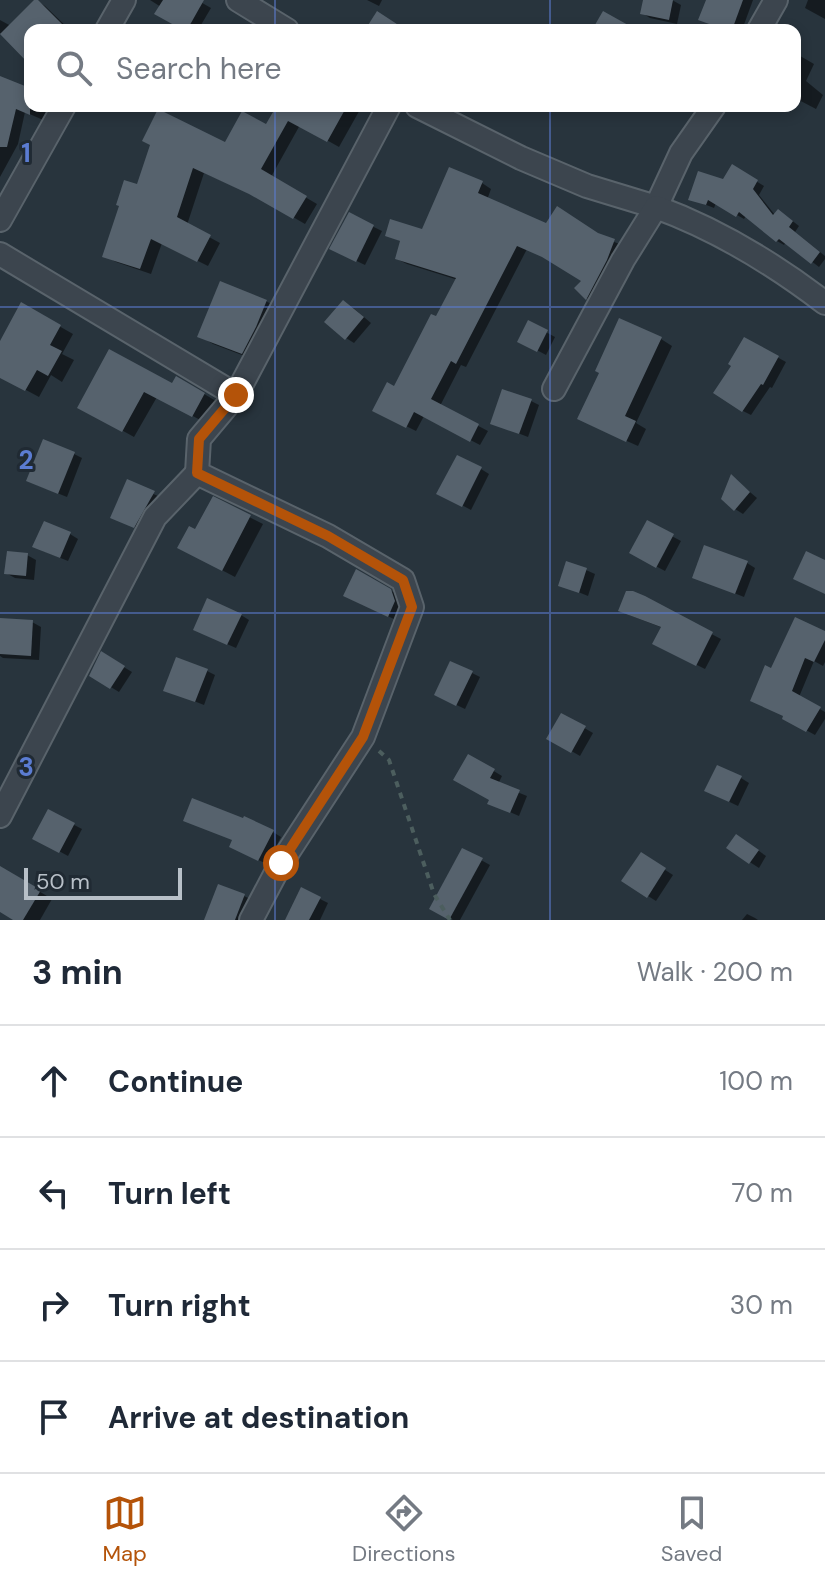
<!DOCTYPE html>
<html lang="en">
<head>
<meta charset="utf-8">
<style>
  :root { --surface:#fff; --page:#f6f6f7; --text:#1f2937; --muted:#747a83; --line:#e0e1e3; --accent:#b45309 }
  body { margin:0; font-family:"DM Sans",sans-serif; background:var(--page); color:var(--text) }
  .scale { position:absolute; left:24px; bottom:20px; width:158px; box-sizing:border-box; padding-left:8px; border:4px solid #b8c0c8; border-top:0; font-size:22px; line-height:28px; white-space:nowrap; color:#b8c0c8; -webkit-text-stroke:6px #202a33; paint-order:stroke }
  .stop { position:absolute; width:24px; height:24px; margin:-18px; border:6px solid #b45309; border-radius:50%; background:#fff }
  .stop.end { background:#b45309; border-color:#fff; box-shadow:0 2px 8px #0008 }
  .list { margin:0; padding:0; list-style:none }
  h2 { display:flex; justify-content:space-between; align-items:center; height:104px; margin:0; padding:0 32px; font-size:34px }
  h2 small { font-size:26px; font-weight:400; color:var(--muted) }
  .list li { display:grid; grid-template-columns:52px 1fr auto; gap:24px; align-items:center; box-sizing:border-box; height:112px; padding:0 32px; border-top:2px solid var(--line) }
  .list b { display:block; font-size:30px; white-space:nowrap }
  .list em { font-size:26px; font-style:normal; color:var(--muted) }
  .icon { flex:none; width:44px; height:44px; fill:none; stroke:currentColor; stroke-width:2; stroke-linecap:round; stroke-linejoin:round }
  .map { position:relative; flex:none; width:825px; height:920px; overflow:hidden }
  .search { position:absolute; background:var(--surface); box-shadow:0 4px 12px #0003; left:24px; right:24px; top:24px; height:88px; display:flex; align-items:center; gap:20px; box-sizing:border-box; padding:0 28px; border-radius:16px; color:var(--muted); font-size:30px }
  .sheet { height:552px; background:var(--surface) }
  nav { display:flex; justify-content:space-around; align-items:center; box-sizing:border-box; height:112px; border-top:2px solid var(--line); background:var(--surface); font-size:22px; color:var(--muted) }
  nav a { display:grid; justify-items:center; gap:4px }
  nav .on { color:var(--accent) }
  .map>svg:first-child { display:block }
</style>
</head>
<body>
<div class="map">
<svg width="825" height="920" viewBox="0 0 825 920">
  <rect width="100%" height="100%" fill="#28343d"/>
  <g fill="#0007">
    <polygon points="36,0 45,6 70,30 30,30 30,61 0,33 0,20 11,26"/>
    <polygon points="150,0 197,0 211,8 198,30 187,30 161,7"/>
    <polygon points="367,0 382,0 379,6"/>
    <polygon points="645,0 672,0 681,5 677,24 650,18 642,13"/>
    <polygon points="708,0 753,0 742,30 726,30 709,24"/>
    <polygon points="808,0 825,0 825,19 805,8"/>
    <polygon points="795,53 814,64 806,81 823,95 816,109 795,98"/>
    <polygon points="0,77 30,94 30,106 52,106 50,123 25,112 18,144 0,177"/>
    <polygon points="278,106 362,106 339,147 300,125 271,177 317,204 305,224 262,199 204,173 187,225 220,243 208,266 162,243 151,274 116,262 105,256 138,187 267,127"/>
    <polygon points="733,167 764,186 759,195 775,215 786,216 799,226 795,232 825,256 825,259 819,267 786,242 784,245 777,241 746,216 744,219 716,203 714,208 691,199 724,182"/>
    <polygon points="482,183 491,189 487,200 547,226 600,236 624,246 596,303 587,298 584,281 551,260 527,249 466,367 461,365 440,406 488,431 480,445 424,416 416,431 384,415 395,389 437,319 458,280 407,264 397,259 402,242 387,235 423,231"/>
    <polygon points="349,215 382,231 365,265 340,253"/>
    <polygon points="266,301 279,309 255,360 213,344 200,336"/>
    <polygon points="22,305 73,334 62,354 74,360 62,382 51,375 39,397 0,376 0,345"/>
    <polygon points="352,307 371,323 354,343 346,338"/>
    <polygon points="529,323 555,337 546,355 520,341"/>
    <polygon points="661,339 672,346 636,423 646,429 638,446 591,425"/>
    <polygon points="744,339 786,362 772,388 770,387 751,415 743,411 734,365"/>
    <polygon points="110,352 173,386 177,378 216,401 204,422 157,397 134,437 80,407"/>
    <polygon points="531,401 539,405 528,437 492,423"/>
    <polygon points="74,454 82,458 67,497 37,485"/>
    <polygon points="481,469 489,474 471,510 439,493"/>
    <polygon points="732,477 757,498 743,514 735,509"/>
    <polygon points="128,482 162,498 143,531 121,521"/>
    <polygon points="214,499 263,524 235,577 193,555"/>
    <polygon points="647,523 681,541 665,571 631,553"/>
    <polygon points="70,534 78,539 68,561 43,551"/>
    <polygon points="27,555 36,560 34,580 15,578 6,573"/>
    <polygon points="747,563 755,568 744,597 694,577"/>
    <polygon points="586,570 595,574 588,596 561,585"/>
    <polygon points="357,571 400,596 403,607 396,620 353,600"/>
    <polygon points="633,593 721,639 705,669 663,648 663,628 629,615"/>
    <polygon points="241,615 249,620 236,648 204,634"/>
    <polygon points="0,620 32,622 41,627 39,660 3,658 0,656"/>
    <polygon points="825,633 825,662 823,666 814,661 799,697 825,712 825,719 815,735 784,718 772,670"/>
    <polygon points="102,654 132,672 119,692 91,675"/>
    <polygon points="207,671 215,675 204,705 166,690"/>
    <polygon points="472,673 480,677 465,709 444,699"/>
    <polygon points="562,715 593,733 580,756 549,738"/>
    <polygon points="469,756 502,776 498,784 527,796 519,816 498,807 491,799"/>
    <polygon points="741,778 749,783 738,806 715,795"/>
    <polygon points="49,812 82,829 68,856 35,838"/>
    <polygon points="273,832 281,837 267,864 239,851"/>
    <polygon points="745,841 766,856 759,868 728,848"/>
    <polygon points="463,850 490,865 460,920 453,920 432,908"/>
    <polygon points="642,855 673,875 656,901 648,896"/>
    <polygon points="0,868 52,899 40,920 17,920 0,910"/>
    <polygon points="244,896 252,900 245,920 206,920"/>
    <polygon points="320,899 328,903 320,920 293,920"/>
    <polygon points="747,914 755,918 758,920 742,920"/>
  </g>
  <g fill="#56626d">
    <polygon points="34,0 38,0 68,30 30,30 30,65 0,34"/>
    <polygon points="163,0 204,0 187,30 183,30 154,14"/>
    <polygon points="643,0 673,0 669,20 640,14"/>
    <polygon points="706,0 743,0 732,30 726,30 698,20"/>
    <polygon points="377,11 406,30 365,30"/>
    <polygon points="603,11 637,30 592,30"/>
    <polygon points="0,76 30,88 30,115 16,109 7,147 0,147"/>
    <polygon points="262,106 347,106 327,142 288,121 261,169 307,196 293,219 249,194 193,168 177,217 211,235 197,262 151,239 140,269 102,257 119,206 116,205 124,180 137,184 150,145 142,141 158,109 225,142 242,111 266,124 273,112"/>
    <polygon points="732,164 758,180 753,189 773,215 778,209 793,221 789,227 820,252 811,264 779,239 776,242 739,212 736,217 708,200 706,205 688,200 698,171 723,179"/>
    <polygon points="449,167 483,181 478,193 546,223 557,206 598,233 615,239 607,260 586,300 574,288 581,281 542,257 517,246 456,364 451,361 431,399 479,424 470,442 414,412 406,428 372,411 387,382 394,386 431,314 436,316 456,278 395,259 400,241 385,236 390,219 422,229"/>
    <polygon points="349,212 374,225 356,262 329,249"/>
    <polygon points="220,281 267,300 256,327 242,354 197,337"/>
    <polygon points="343,300 364,317 345,340 324,322"/>
    <polygon points="21,302 61,325 50,345 62,351 48,376 37,370 25,391 0,378 0,341"/>
    <polygon points="619,318 662,337 625,416 636,421 626,442 577,419 599,373 595,371"/>
    <polygon points="528,320 548,330 537,352 517,342"/>
    <polygon points="744,337 779,356 763,385 761,384 742,412 713,393 731,366 728,364"/>
    <polygon points="109,349 172,383 176,376 205,393 192,417 144,392 122,432 77,408"/>
    <polygon points="502,389 532,399 519,434 490,424"/>
    <polygon points="43,439 75,452 58,494 26,481"/>
    <polygon points="457,455 482,467 462,507 436,494"/>
    <polygon points="731,474 750,492 734,511 721,499"/>
    <polygon points="127,479 155,491 134,528 110,518"/>
    <polygon points="213,496 251,515 222,571 177,548 189,526 195,529"/>
    <polygon points="647,520 674,534 656,568 629,553"/>
    <polygon points="44,521 71,532 60,558 32,547"/>
    <polygon points="704,545 748,561 735,594 692,578"/>
    <polygon points="7,551 28,553 26,576 4,574"/>
    <polygon points="806,551 825,560 825,594 793,579"/>
    <polygon points="566,561 587,568 579,593 558,586"/>
    <polygon points="356,569 391,589 395,601 388,617 343,596"/>
    <polygon points="626,591 633,591 645,596 713,632 696,666 652,644 661,627 618,611"/>
    <polygon points="207,598 242,614 227,645 193,630"/>
    <polygon points="795,617 825,631 825,640 814,662 805,658 792,691 821,707 806,732 782,719 783,716 750,701 765,665 771,668"/>
    <polygon points="0,618 33,620 31,656 0,654"/>
    <polygon points="101,651 125,666 110,689 89,676"/>
    <polygon points="176,657 208,669 195,702 163,691"/>
    <polygon points="450,661 473,671 456,706 434,695"/>
    <polygon points="561,713 586,726 571,753 546,739"/>
    <polygon points="468,754 495,769 490,778 520,790 510,813 487,804 489,800 453,780"/>
    <polygon points="717,765 742,776 729,802 704,791"/>
    <polygon points="192,798 243,818 244,816 274,830 258,861 229,847 232,840 183,821"/>
    <polygon points="48,809 75,823 59,853 32,839"/>
    <polygon points="736,834 759,850 749,864 726,848"/>
    <polygon points="462,848 483,858 449,920 429,909"/>
    <polygon points="641,852 666,868 647,898 621,881"/>
    <polygon points="0,866 41,890 23,920 13,920 0,912"/>
    <polygon points="218,884 245,894 235,920 204,920"/>
    <polygon points="301,887 321,897 309,920 285,920"/>
  </g>
  <g fill="none" stroke-linecap="round" stroke-linejoin="round">
    <defs>
      <g id="minor">
        <polyline points="238,0 287,30"/>
        <polyline points="107,30 124,0"/>
        <polyline points="759,30 776,0"/>
        <polyline points="417,106 521,158 587,186 656,207 681,153 714,106"/>
        <polyline points="0,220 64,106"/>
        <polyline points="0,254 236,395 199,439 197,473 328,536 403,580 412,607 363,737 281,863 251,920"/>
        <path d="M 554,389 L 623,260 L 656,207 C 716,229 774,264 825,303"/>
        <polyline points="236,395 389,106"/>
        <polyline points="0,816 155,517 197,473"/>
      </g>
    </defs>
    <use href="#minor" stroke="#59636b" stroke-width="26"/>
    <polyline stroke="#4c5e5e" stroke-width="4" stroke-dasharray="6 6" stroke-linecap="butt" points="379,751 389,760 434,894 450,920"/>
    <use href="#minor" stroke="#3c454e" stroke-width="22"/>
  </g>
  <g fill="none" stroke-linecap="round" stroke-linejoin="round">
    <polyline stroke="#b45309" stroke-width="10" points="236,395 199,439 197,473 328,536 403,580 412,607 363,737 281,863"/>
  </g>
  <path fill="none" stroke="#5b7cd2" stroke-width="2" stroke-opacity="0.55" d="M 275,0 L 275,30M 550,0 L 550,30M 275,106 L 275,920M 550,106 L 550,920M 0,307 L 825,307M 0,613 L 825,613"/>
  <g font-size="26" text-anchor="middle" font-weight="bold" fill="#5b7cd2" stroke="#202a33" stroke-width="6" stroke-linejoin="round" paint-order="stroke">
    <text x="26" y="162">1</text>
    <text x="26" y="469">2</text>
    <text x="26" y="776">3</text>
  </g>
</svg>
<div class="scale">50 m</div>
<div class="stop" style="left:281px;top:863px"></div>
<div class="stop end" style="left:236px;top:395px"></div>
<div class="search"><svg class="icon" aria-label="search" viewBox="0 0 24 24"><circle cx="10" cy="10" r="6"/><path d="M15 15l6 6"/></svg>Search here</div>
</div>
<section class="sheet">
<h2>3 min<small>Walk · 200 m</small></h2>
<ul class="list">
<li><svg class="icon" aria-label="ahead" viewBox="0 0 24 24"><path d="M12 20V5M6 11l6-6 6 6"/></svg><div><b>Continue</b></div><em>100 m</em></li>
<li><svg class="icon" aria-label="left" viewBox="0 0 24 24"><path d="M17 20v-9H6M10 6l-5 5 5 5"/></svg><div><b>Turn left</b></div><em>70 m</em></li>
<li><svg class="icon" aria-label="right" viewBox="0 0 24 24"><path d="M7 20v-9h11M14 6l5 5-5 5"/></svg><div><b>Turn right</b></div><em>30 m</em></li>
<li><svg class="icon" aria-label="arrive" viewBox="0 0 24 24"><path d="M6 21V4h12l-3 4 3 4H6"/></svg><div><b>Arrive at destination</b></div></li>
</ul>
</section>
<nav>
<a class="on"><svg class="icon" aria-label="map" viewBox="0 0 24 24"><path d="M3 6l6-2 6 2 6-2v14l-6 2-6-2-6 2zM9 4v14M15 6v14"/></svg>Map</a>
<a><svg class="icon" aria-label="directions" viewBox="0 0 24 24"><path d="M12 3l9 9-9 9-9-9zM9 14v-3h6M13 9l2 2-2 2"/></svg>Directions</a>
<a><svg class="icon" aria-label="saved" viewBox="0 0 24 24"><path d="M7 4h10v16l-5-4-5 4z"/></svg>Saved</a>
</nav>
</body>
</html>
